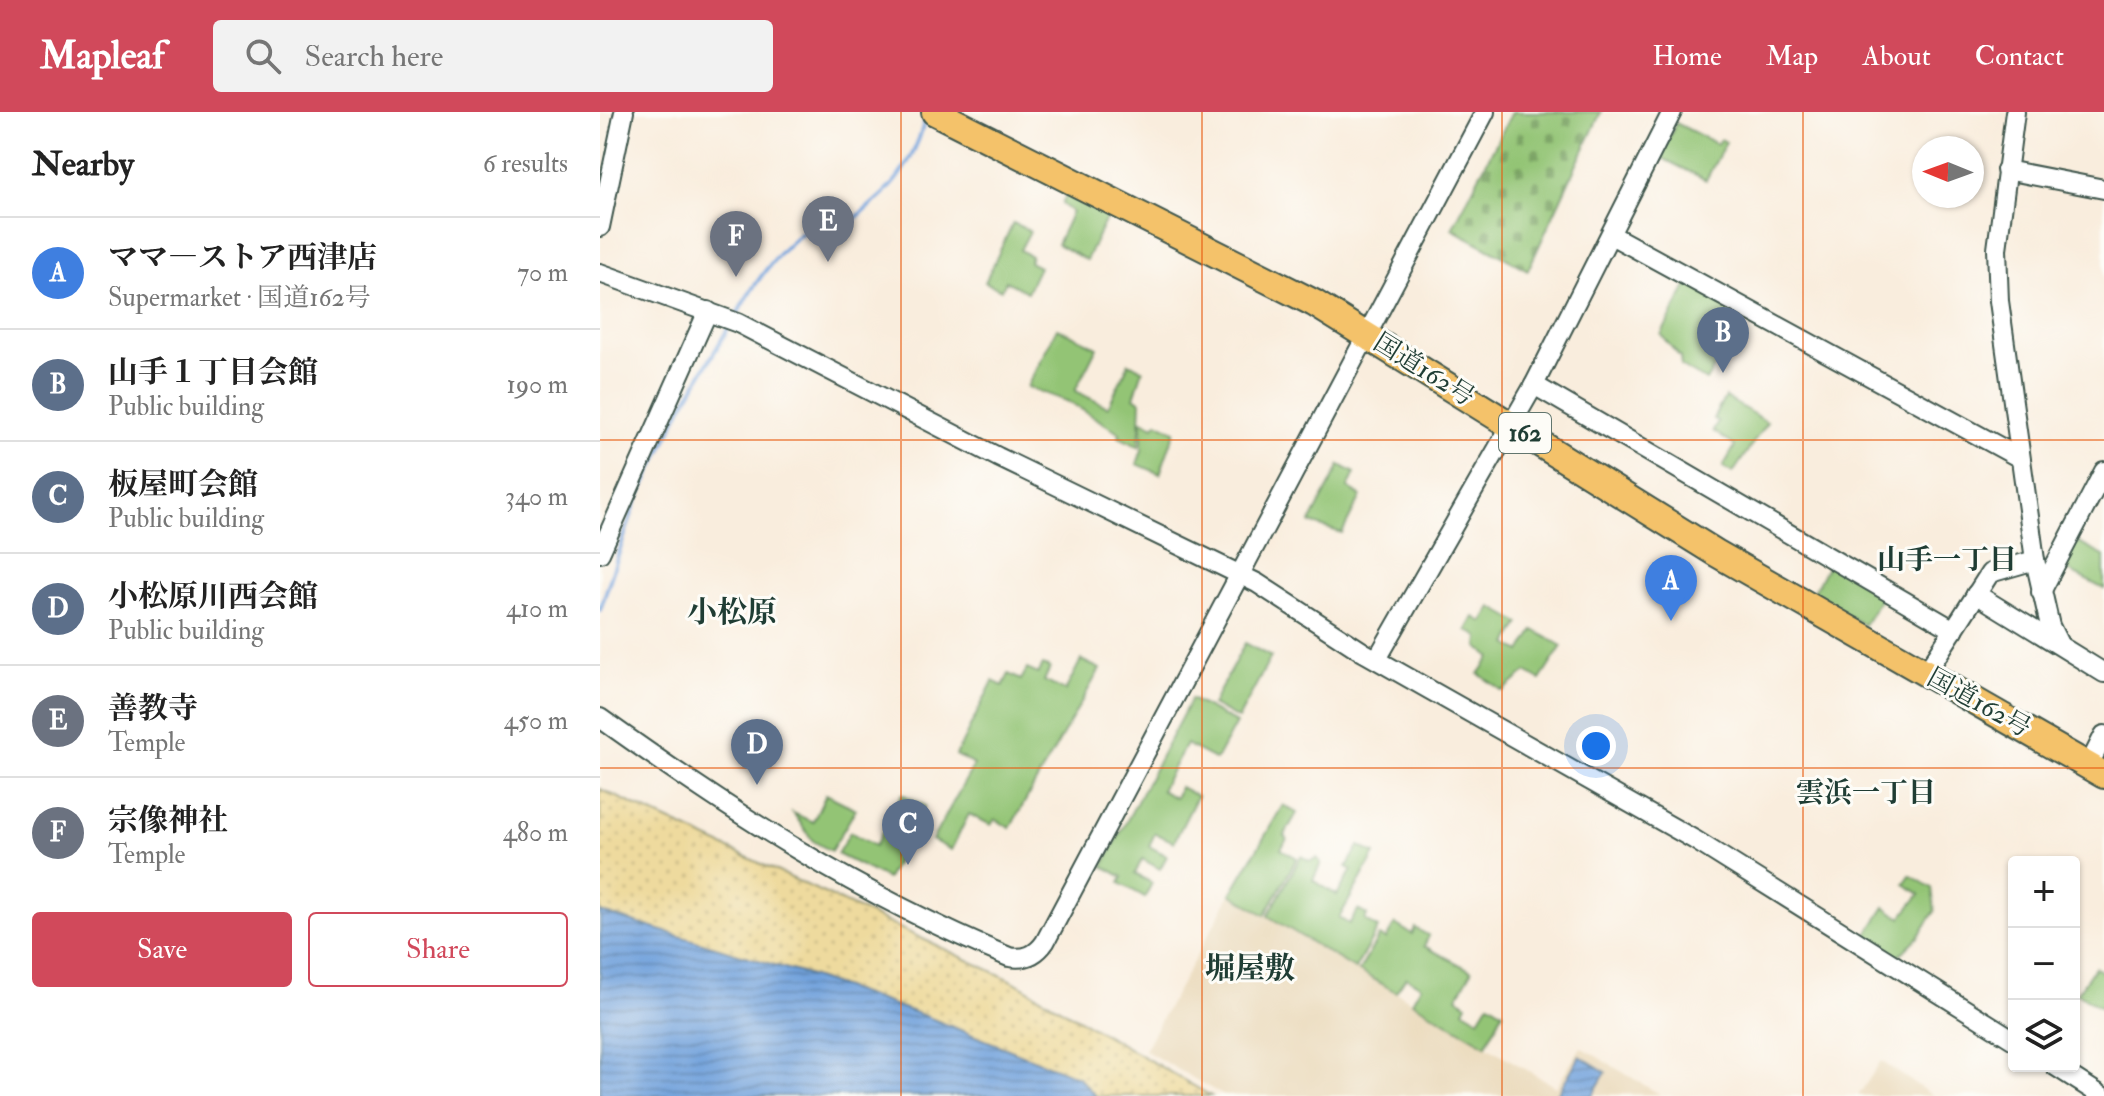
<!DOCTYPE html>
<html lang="en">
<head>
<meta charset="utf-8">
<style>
  :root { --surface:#fff; --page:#f2f2f2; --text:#222; --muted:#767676; --line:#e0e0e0; --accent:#d1495b }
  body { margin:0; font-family:"IM FELL Double Pica","Noto Serif JP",serif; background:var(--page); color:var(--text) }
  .controls { position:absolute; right:24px; bottom:24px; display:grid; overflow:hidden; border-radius:8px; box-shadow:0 2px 6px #0004 }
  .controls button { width:72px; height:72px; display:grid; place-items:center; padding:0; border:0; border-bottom:2px solid var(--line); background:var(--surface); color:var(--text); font:40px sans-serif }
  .compass { position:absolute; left:1312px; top:24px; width:72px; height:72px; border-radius:50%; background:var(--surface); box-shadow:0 2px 6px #0004; rotate:271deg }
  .you { position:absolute; left:996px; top:634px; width:28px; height:28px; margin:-20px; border:6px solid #fff; border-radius:50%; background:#1a73e8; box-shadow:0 0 0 12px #1a73e833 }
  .badge { display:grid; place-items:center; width:52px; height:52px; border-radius:50%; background:var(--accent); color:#fff; font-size:26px; font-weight:700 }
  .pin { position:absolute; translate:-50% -66px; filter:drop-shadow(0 2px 4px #0008) }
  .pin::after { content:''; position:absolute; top:42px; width:28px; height:24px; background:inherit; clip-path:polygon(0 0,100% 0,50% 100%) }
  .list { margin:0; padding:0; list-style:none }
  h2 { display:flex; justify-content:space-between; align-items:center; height:104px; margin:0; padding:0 32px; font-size:34px }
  h2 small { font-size:26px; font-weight:400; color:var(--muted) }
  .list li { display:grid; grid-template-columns:52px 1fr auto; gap:24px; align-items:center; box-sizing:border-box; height:112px; padding:0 32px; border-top:2px solid var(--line) }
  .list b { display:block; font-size:30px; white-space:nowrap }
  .list p { margin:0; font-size:26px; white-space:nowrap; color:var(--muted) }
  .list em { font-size:26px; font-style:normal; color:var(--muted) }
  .actions { display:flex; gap:16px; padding:24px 32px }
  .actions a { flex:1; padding:18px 0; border:2px solid var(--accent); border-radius:8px; text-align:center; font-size:28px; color:var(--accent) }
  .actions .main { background:var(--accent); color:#fff }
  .icon { flex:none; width:44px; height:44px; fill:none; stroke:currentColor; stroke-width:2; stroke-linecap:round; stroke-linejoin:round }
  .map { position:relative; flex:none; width:1504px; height:984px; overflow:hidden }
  header { display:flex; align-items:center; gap:48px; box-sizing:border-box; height:112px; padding:0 40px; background:var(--accent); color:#fff }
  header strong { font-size:38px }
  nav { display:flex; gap:44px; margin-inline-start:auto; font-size:28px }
  .search { width:560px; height:72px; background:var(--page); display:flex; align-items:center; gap:20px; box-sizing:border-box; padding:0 28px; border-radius:8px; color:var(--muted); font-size:30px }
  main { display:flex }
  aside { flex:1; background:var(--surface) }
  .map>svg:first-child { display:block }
</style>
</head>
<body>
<header>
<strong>Mapleaf</strong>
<div class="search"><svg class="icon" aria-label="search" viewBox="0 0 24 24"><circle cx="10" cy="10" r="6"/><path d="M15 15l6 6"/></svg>Search here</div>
<nav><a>Home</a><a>Map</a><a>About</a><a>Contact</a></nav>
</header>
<main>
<aside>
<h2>Nearby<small>6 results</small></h2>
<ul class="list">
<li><span class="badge" style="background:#3f7fe0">A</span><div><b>ママ―ストア西津店</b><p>Supermarket · 国道162号</p></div><em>70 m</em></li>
<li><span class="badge" style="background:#5c6f8a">B</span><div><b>山手１丁目会館</b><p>Public building</p></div><em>190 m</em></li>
<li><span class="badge" style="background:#5c6f8a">C</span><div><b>板屋町会館</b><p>Public building</p></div><em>340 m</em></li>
<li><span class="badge" style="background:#5c6f8a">D</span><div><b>小松原川西会館</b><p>Public building</p></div><em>410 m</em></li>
<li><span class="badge" style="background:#6b7280">E</span><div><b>善教寺</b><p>Temple</p></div><em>450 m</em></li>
<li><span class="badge" style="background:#6b7280">F</span><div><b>宗像神社</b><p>Temple</p></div><em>480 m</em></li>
</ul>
<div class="actions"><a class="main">Save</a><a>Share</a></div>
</aside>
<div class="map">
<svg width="1504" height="984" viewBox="0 0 1504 984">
  <defs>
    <pattern id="sand-dots" width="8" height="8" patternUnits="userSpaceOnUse" patternTransform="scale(2)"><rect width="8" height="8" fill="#eeda9e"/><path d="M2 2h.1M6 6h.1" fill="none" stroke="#ccbc89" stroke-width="1.8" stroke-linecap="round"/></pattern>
    <pattern id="cemetery-stones" width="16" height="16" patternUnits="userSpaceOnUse" patternTransform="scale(2)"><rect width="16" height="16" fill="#93c474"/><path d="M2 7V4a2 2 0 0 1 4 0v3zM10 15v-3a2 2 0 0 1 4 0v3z" fill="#77a060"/></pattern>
    <pattern id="water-rules" width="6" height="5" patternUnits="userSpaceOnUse" patternTransform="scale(2)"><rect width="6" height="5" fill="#72a2dc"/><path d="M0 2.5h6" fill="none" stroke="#5d85b3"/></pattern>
  </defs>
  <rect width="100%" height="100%" fill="#fdfcf7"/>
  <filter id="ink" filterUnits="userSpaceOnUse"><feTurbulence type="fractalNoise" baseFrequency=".0125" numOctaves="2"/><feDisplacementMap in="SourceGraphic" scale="16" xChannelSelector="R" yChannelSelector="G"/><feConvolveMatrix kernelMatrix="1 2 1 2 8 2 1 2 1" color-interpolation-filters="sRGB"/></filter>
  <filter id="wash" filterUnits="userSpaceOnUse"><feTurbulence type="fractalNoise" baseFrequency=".006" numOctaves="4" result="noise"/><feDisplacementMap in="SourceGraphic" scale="32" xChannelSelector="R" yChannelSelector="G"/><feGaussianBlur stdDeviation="1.8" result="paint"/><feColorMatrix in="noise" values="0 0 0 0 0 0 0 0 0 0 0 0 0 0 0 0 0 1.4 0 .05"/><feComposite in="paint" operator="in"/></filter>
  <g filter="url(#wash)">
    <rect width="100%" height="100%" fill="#f9eddd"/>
    <g fill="#ead9ba">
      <polygon points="631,782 956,975 981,935 1059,982 624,984 544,938"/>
      <polygon points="1281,949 1333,984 1258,984"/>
    </g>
    <g fill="#93c474" stroke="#598054" stroke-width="2">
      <polygon points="1076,11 1117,32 1121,27 1126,30 1106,68 1060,45"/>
      <polygon points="468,80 509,101 486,148 457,132 472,100 462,92"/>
      <polygon points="413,111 430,119 420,138 431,144 429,150 439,155 427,180 406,169 401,178 385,170"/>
      <polygon points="1089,171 1141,199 1119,235 1124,240 1106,269 1081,254 1080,245 1061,223"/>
      <polygon points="457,216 497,235 475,279 508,295 529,251 543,258 534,285 541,290 539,335 519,325 520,321 469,290 427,275"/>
      <polygon points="1125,285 1167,310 1133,361 1123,355 1135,334 1113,319 1118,310 1113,307"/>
      <polygon points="542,308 554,314 557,310 575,319 560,362 537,352 542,338"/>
      <polygon points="740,353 755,361 748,376 761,384 742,421 710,411"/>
      <polygon points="1475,429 1504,444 1504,477 1461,455"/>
      <polygon points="1229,451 1283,482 1264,513 1212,483"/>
      <polygon points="892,495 920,511 908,532 921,540 934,518 962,534 940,568 926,560 903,579 879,562 891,545 878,535 879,525 867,518 874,505 883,510"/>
      <polygon points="645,531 671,545 638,607 612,593"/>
      <polygon points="481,548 500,557 410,716 395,707 391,713 369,702 351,738 332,728 374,653 356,643 393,569 403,574 409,562 421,568 427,557 438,562 443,553 450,556 444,569 465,579"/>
      <polygon points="591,587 636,611 616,648 586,632 561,678 575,686 580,675 597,684 574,730 555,721 549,734 567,744 560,757 542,747 535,762 552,771 545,785 520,771 523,765 503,754"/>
      <polygon points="226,682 256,697 231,739 213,729 193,701 213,710"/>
      <polygon points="302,682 325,694 287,767 237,742 250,720 275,734"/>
      <polygon points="683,693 697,701 684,724 687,727 681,737 697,746 665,803 631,782"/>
      <polygon points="759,734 775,742 739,806 749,812 758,798 767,803 765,808 778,816 755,857 668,804 701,744 710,749 717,746 721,751 713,768 737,783 752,758 747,755"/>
      <polygon points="1310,763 1332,776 1335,799 1318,825 1296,847 1266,828 1266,824 1285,795 1301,806 1320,782 1304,772"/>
      <polygon points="795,812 812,822 815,816 829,824 824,834 872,859 857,885 867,892 864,898 879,907 889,891 903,900 886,933 812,890 821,874 806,865 796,880 759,859 779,824 786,827"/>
      <polygon points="1495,855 1504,861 1504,891 1501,896 1477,881"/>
    </g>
    <polygon fill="url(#sand-dots)" stroke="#868c69" stroke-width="2" points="0,677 411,868 611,984 496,984 478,965 325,904 204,862 0,800"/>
    <polygon fill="url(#cemetery-stones)" stroke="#598054" stroke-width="2" points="912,0 1001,0 928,158 852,117"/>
    <g fill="url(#water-rules)" stroke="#487088" stroke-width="2">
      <polygon points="0,800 204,862 325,904 478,965 496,984 0,984"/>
      <polygon points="980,944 1006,960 992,984 956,984"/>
    </g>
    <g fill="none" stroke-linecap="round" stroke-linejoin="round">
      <g stroke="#72a2dc" stroke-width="4">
        <path d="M 136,204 C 152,175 189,118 225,110 C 232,108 242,110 250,111 C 288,79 310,61 324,11"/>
        <polyline points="0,498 34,395 81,297 129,215"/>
      </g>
    </g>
  </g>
  <g filter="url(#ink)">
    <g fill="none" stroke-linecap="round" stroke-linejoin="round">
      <defs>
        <g id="minor">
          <polyline points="1415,0 1397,137 1399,189 1435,448 1450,514 1459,532"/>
          <polyline points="1406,58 1504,77"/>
          <polyline points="0,115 24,0"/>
          <polyline points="1013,124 1418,345"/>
          <polyline points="0,161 138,211 398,345 657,471 763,540 1095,728 1414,928"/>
          <polyline points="934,273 1354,518"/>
          <polyline points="0,441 108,199"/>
          <polyline points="1441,480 1504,359"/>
          <polyline points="1376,482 1504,561"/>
          <polyline points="777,547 934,273 1072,0"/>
          <polyline points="1326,561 1390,461 1435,448"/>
          <path d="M 0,606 C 133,701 257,782 409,845 C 425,848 436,843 445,830 L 885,0"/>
          <polyline points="1489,653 1504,623"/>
          <polyline points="1455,954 1502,984"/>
        </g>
        <polyline id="highway" points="335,0 714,191 1116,441 1504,663"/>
      </defs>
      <use href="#minor" stroke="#40574d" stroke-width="22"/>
      <use href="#highway" stroke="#40574d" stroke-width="30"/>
      <use href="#minor" stroke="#fff" stroke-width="18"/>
      <use href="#highway" stroke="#f4c26a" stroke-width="26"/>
    </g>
  </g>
  <path fill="none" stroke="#e8590c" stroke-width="2" stroke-opacity="0.55" d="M 301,0 L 301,984M 602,0 L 602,984M 902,0 L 902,984M 1203,0 L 1203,984M 0,328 L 1504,328M 0,656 L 1504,656"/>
  <g text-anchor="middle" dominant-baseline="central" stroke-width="6" stroke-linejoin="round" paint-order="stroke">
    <rect fill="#fdfcf7" stroke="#62766e" stroke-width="2" x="899" y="301" width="52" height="40" rx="6"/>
    <g font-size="24" font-weight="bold" fill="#1f3d34">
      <text x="925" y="321">162</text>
    </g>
    <g font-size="26" fill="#1f3d34" stroke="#fdfcf7">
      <text transform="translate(824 258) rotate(32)">国道162号</text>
      <text transform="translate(1379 591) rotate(29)">国道162号</text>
    </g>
    <g font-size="28" font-weight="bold" fill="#1f3d34" stroke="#fdfcf7">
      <text x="1347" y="448">山手一丁目</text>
      <text x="1266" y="681">雲浜一丁目</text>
    </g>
    <g font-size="30" font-weight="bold" fill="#1f3d34" stroke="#fdfcf7">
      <text x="132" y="500">小松原</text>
      <text x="650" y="856">堀屋敷</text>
    </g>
  </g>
</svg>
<div class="controls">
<button>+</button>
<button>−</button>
<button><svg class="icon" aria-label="layers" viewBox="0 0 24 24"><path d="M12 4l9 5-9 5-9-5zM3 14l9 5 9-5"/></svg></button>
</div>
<svg class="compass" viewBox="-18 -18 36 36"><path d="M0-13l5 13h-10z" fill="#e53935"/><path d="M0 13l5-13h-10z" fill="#767676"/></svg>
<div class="you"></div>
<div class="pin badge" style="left:1071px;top:509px;background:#3f7fe0">A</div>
<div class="pin badge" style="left:1123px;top:261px;background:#5c6f8a">B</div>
<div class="pin badge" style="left:308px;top:753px;background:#5c6f8a">C</div>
<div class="pin badge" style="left:157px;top:673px;background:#5c6f8a">D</div>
<div class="pin badge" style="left:228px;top:150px;background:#6b7280">E</div>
<div class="pin badge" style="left:136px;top:165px;background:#6b7280">F</div>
</div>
</main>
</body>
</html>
